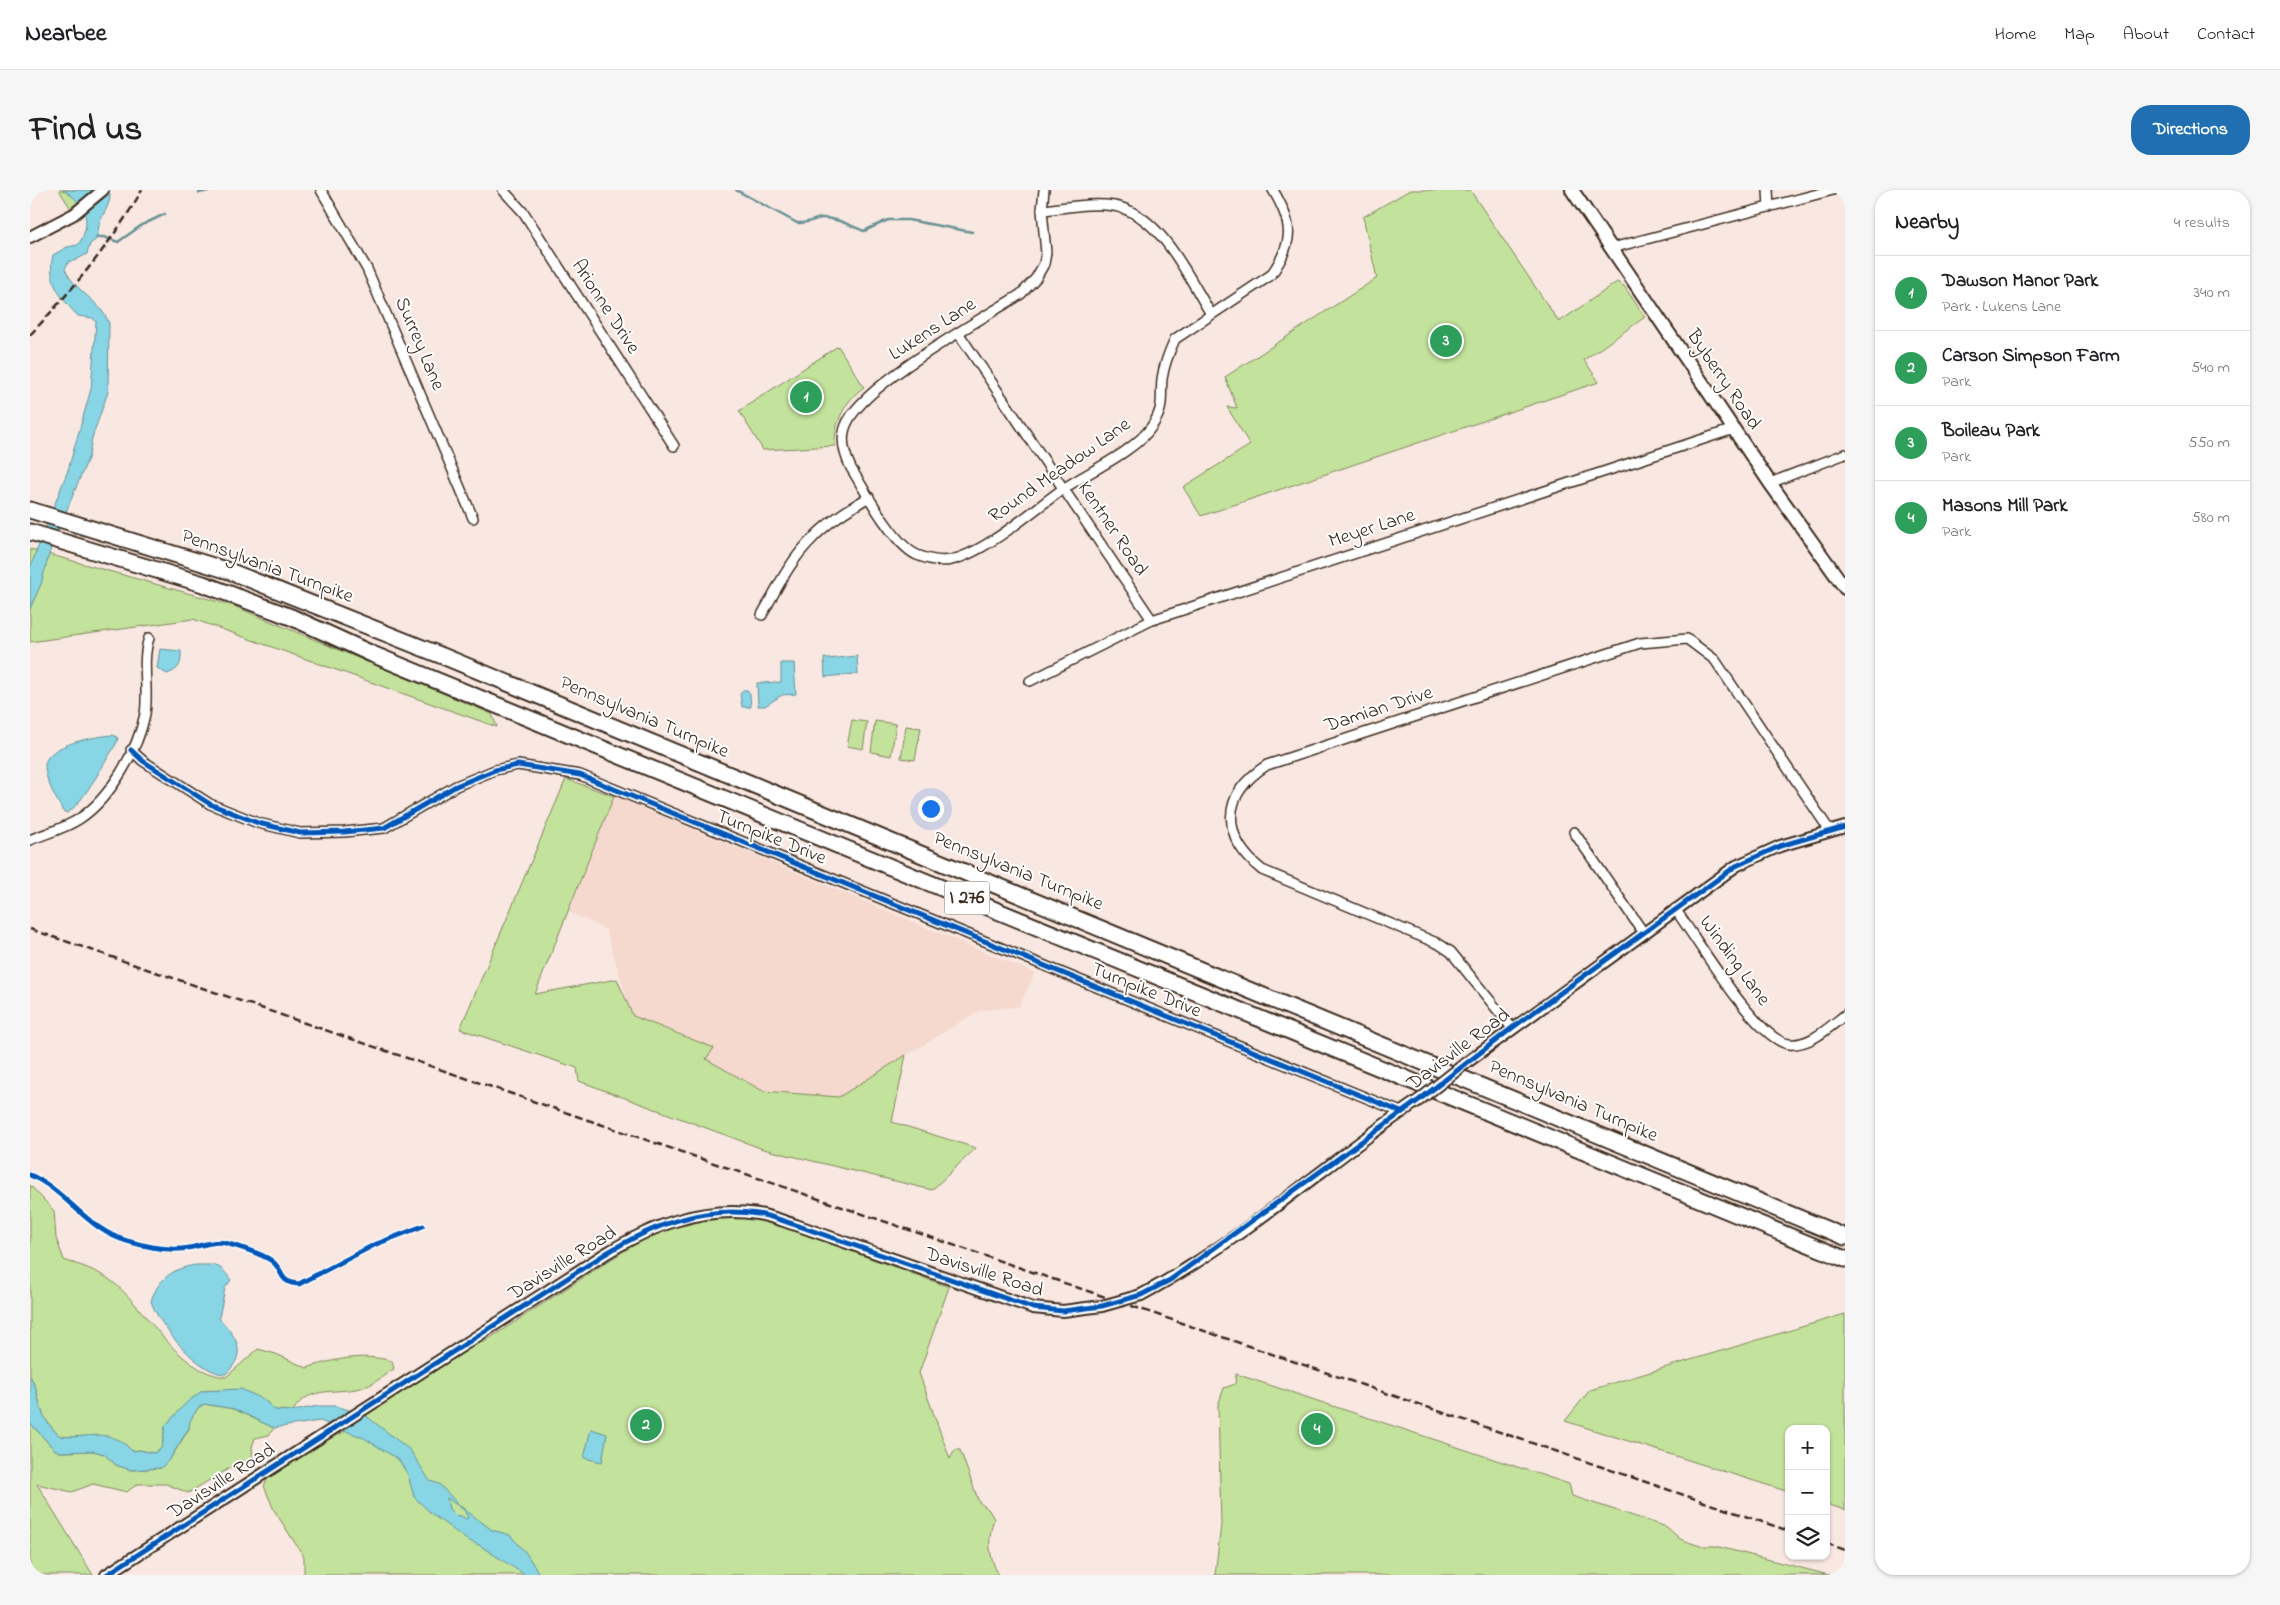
<!DOCTYPE html>
<html lang="en">
<head>
<meta charset="utf-8">
<style>
  :root { --surface:#fff; --page:#f6f6f6; --text:#202124; --muted:#757577; --line:#e0e0e0; --accent:#1f6fb2 }
  body { margin:0; font-family:"Indie Flower",sans-serif; background:var(--page); color:var(--text) }
  .controls { position:absolute; right:15px; bottom:15px; display:grid; overflow:hidden; border-radius:10px; box-shadow:0 1px 4px #0004 }
  .controls button { width:45px; height:45px; display:grid; place-items:center; padding:0; border:0; border-bottom:1px solid var(--line); background:var(--surface); color:var(--text); font:25px sans-serif }
  .you { position:absolute; left:900px; top:618px; width:18px; height:18px; margin:-12px; border:4px solid #fff; border-radius:50%; background:#1a73e8; box-shadow:0 0 0 8px #1a73e833 }
  .badge { display:grid; place-items:center; width:32px; height:32px; border-radius:50%; background:var(--accent); color:#fff; font-size:16px; font-weight:700 }
  .pin { position:absolute; translate:-50% -50%; border:2px solid #fff; box-shadow:0 1px 5px #0006 }
  .list { margin:0; padding:0; list-style:none }
  h2 { display:flex; justify-content:space-between; align-items:center; height:65px; margin:0; padding:0 20px; font-size:21px }
  h2 small { font-size:16px; font-weight:400; color:var(--muted) }
  .list li { display:grid; grid-template-columns:32px 1fr auto; gap:15px; align-items:center; box-sizing:border-box; height:75px; padding:0 20px; border-top:1px solid var(--line) }
  .list b { display:block; font-size:19px; white-space:nowrap }
  .list p { margin:0; font-size:16px; white-space:nowrap; color:var(--muted) }
  .list em { font-size:16px; font-style:normal; color:var(--muted) }
  .icon { flex:none; width:28px; height:28px; fill:none; stroke:currentColor; stroke-width:2; stroke-linecap:round; stroke-linejoin:round }
  .map { position:relative; flex:none; width:1815px; height:1385px; overflow:hidden; border-radius:20px }
  header { display:flex; align-items:center; gap:30px; box-sizing:border-box; height:70px; padding:0 25px; background:var(--surface); border-bottom:1px solid var(--line) }
  header strong { font-size:24px }
  nav { display:flex; gap:28px; margin-inline-start:auto; font-size:18px }
  .intro { display:flex; align-items:center; justify-content:space-between; box-sizing:border-box; height:120px; padding:0 30px }
  h1 { margin:0; font-size:35px }
  .button { padding:12px 22px; border-radius:20px; background:var(--accent); color:#fff; font-size:18px; font-weight:700 }
  main { display:flex; gap:30px; padding:0 30px }
  aside { flex:1; background:var(--surface); border-radius:20px; box-shadow:0 1px 4px #0004 }
  .map>svg:first-child { display:block }
</style>
</head>
<body>
<header>
<strong>Nearbee</strong>
<nav><a>Home</a><a>Map</a><a>About</a><a>Contact</a></nav>
</header>
<div class="intro"><h1>Find us</h1><a class="button">Directions</a></div>
<main>
<div class="map">
<svg width="1815" height="1385" viewBox="0 0 1815 1385">
  <rect width="100%" height="100%" fill="#f9e8e2"/>
  <filter id="ink" filterUnits="userSpaceOnUse"><feTurbulence type="fractalNoise" baseFrequency=".02" numOctaves="2"/><feDisplacementMap in="SourceGraphic" scale="10" xChannelSelector="R" yChannelSelector="G"/><feConvolveMatrix kernelMatrix="1 2 1 2 8 2 1 2 1" color-interpolation-filters="sRGB"/></filter>
  <g filter="url(#ink)">
    <polygon fill="#f5d8ce" points="584,606 1005,783 989,817 950,820 809,907 733,901 675,868 683,858 602,826 576,740 539,722"/>
    <g fill="#c3e29b" stroke="#7f865c">
      <polygon points="29,0 66,0 44,24"/>
      <polygon points="1380,0 1440,0 1529,132 1587,92 1594,96 1615,127 1554,170 1569,192 1171,326 1153,297 1220,255 1197,217 1207,218 1195,187 1347,88 1333,27"/>
      <path d="M 808,156 L 834,197 C 815,211 804,232 805,256 L 733,260 L 709,221 Z"/>
      <polygon points="0,359 204,416 462,524 467,537 163,429 0,452"/>
      <polygon points="822,530 837,532 833,559 817,556"/>
      <polygon points="845,531 866,534 861,566 841,562"/>
      <polygon points="876,536 891,538 885,570 871,568"/>
      <polygon points="536,589 584,606 505,804 587,789 603,826 684,858 676,869 733,901 809,907 876,865 862,932 946,958 902,1000 733,959 549,891 547,878 430,839"/>
      <path d="M 0,995 L 24,1021 L 26,1048 L 34,1070 C 49,1075 67,1080 80,1090 C 117,1117 146,1183 196,1187 L 228,1159 L 246,1164 L 277,1178 C 303,1169 335,1163 362,1171 L 364,1179 C 355,1184 346,1193 337,1196 C 311,1206 279,1193 263,1221 L 245,1220 L 233,1209 L 190,1201 L 172,1201 L 135,1236 L 132,1257 L 124,1263 L 109,1260 L 102,1261 C 86,1242 53,1249 30,1246 C 4,1222 14,1212 0,1186 Z"/>
      <path d="M 701,1028 L 724,1028 L 750,1035 L 919,1097 L 889,1183 L 920,1269 L 925,1260 L 930,1260 L 949,1312 L 959,1320 L 964,1329 C 957,1350 959,1365 968,1385 L 274,1385 L 274,1367 L 244,1320 L 234,1296 L 238,1288 L 292,1252 L 316,1241 L 337,1226 L 335,1225 L 409,1178 L 442,1154 L 454,1152 L 603,1055 C 640,1034 660,1030 701,1028 Z"/>
      <polygon points="1815,1124 1815,1320 1796,1314 1796,1239 1759,1239 1759,1302 1535,1231 1560,1200"/>
      <polygon points="1206,1184 1539,1294 1542,1306 1637,1337 1650,1349 1670,1356 1685,1356 1799,1385 1185,1385 1191,1335 1188,1215 1194,1198 1205,1194"/>
      <polygon points="174,1214 204,1219 244,1238 239,1245 225,1248 222,1257 223,1269 198,1279 158,1303 136,1294 107,1294 97,1302 63,1294 42,1302 7,1294 63,1385 0,1385 0,1233 24,1259 30,1262 64,1261 74,1264 86,1275 101,1280 131,1278 140,1269 159,1239 159,1231 168,1218"/>
    </g>
    <g fill="#87d5e5" stroke="#699195" fill-rule="evenodd">
      <path d="M 33,0 L 72,0 L 80,4 C 81,19 66,28 68,48 L 60,54 L 57,64 L 44,71 L 39,71 L 35,79 C 44,101 71,111 79,133 L 78,202 L 62,248 L 59,266 L 20,361 L 11,394 L 0,419 L 0,378 L 38,280 L 61,199 L 66,132 L 63,128 L 48,126 C 30,107 17,92 23,65 L 37,57 L 48,55 C 63,33 56,13 33,0 Z"/>
      <path d="M 130,459 L 151,461 C 152,474 149,480 137,484 L 127,478 Z"/>
      <polygon points="827,466 828,485 824,484 795,487 794,468 798,469"/>
      <polygon points="751,473 764,473 766,504 752,505 735,516 728,516 727,493 751,492"/>
      <polygon points="713,500 717,500 720,504 721,517 712,517 710,504"/>
      <path d="M 83,545 L 88,548 L 86,554 C 76,570 52,615 37,623 L 33,621 C 26,608 14,589 15,574 C 18,554 67,546 83,545 Z"/>
      <path d="M 166,1075 C 186,1075 189,1073 201,1090 L 195,1098 L 189,1128 C 207,1148 218,1162 196,1184 C 170,1185 128,1135 121,1111 C 128,1089 143,1078 166,1075 Z"/>
      <path d="M 0,1186 C 14,1212 4,1222 30,1246 C 59,1250 79,1235 102,1261 L 109,1260 L 124,1263 L 132,1257 L 135,1236 L 156,1213 L 172,1201 L 211,1199 L 233,1209 L 245,1220 L 263,1221 L 288,1216 L 306,1216 L 335,1225 L 380,1260 L 400,1291 L 409,1294 L 429,1315 L 462,1340 L 480,1345 L 496,1363 L 510,1385 L 495,1385 L 449,1355 L 437,1350 L 403,1325 L 384,1307 L 378,1285 L 369,1270 L 334,1248 L 290,1231 L 244,1238 L 204,1219 L 174,1214 L 168,1218 L 160,1231 L 159,1238 L 140,1269 L 131,1278 L 101,1280 L 86,1275 L 74,1264 L 64,1261 L 30,1262 L 24,1259 L 0,1233 ZM 417,1308 L 434,1320 L 438,1328 L 436,1329 L 429,1325 L 426,1326 L 419,1319 Z"/>
      <polygon points="561,1239 577,1244 572,1272 554,1268"/>
    </g>
    <g fill="none" stroke-linecap="round" stroke-linejoin="round">
      <g stroke="#699195" stroke-width="2.5">
        <path d="M 706,0 L 767,33 C 776,34 782,30 791,28 C 805,27 821,36 834,41 L 858,30 L 878,30 L 942,42"/>
        <polyline points="169,3 182,0"/>
        <polyline points="66,47 74,47 88,52 112,35 135,24"/>
      </g>
      <defs>
        <g id="minor">
          <polyline points="291,0 337,79 443,328"/>
          <polyline points="473,0 494,23 644,256"/>
          <path d="M 1014,0 L 1012,20 L 1016,63 L 1014,74 L 1006,88 L 991,104 C 949,131 839,191 818,231 C 809,247 814,264 821,278 C 835,301 864,355 887,365 C 897,369 911,372 921,370 C 955,363 1003,320 1033,299 C 1058,282 1106,261 1122,236 C 1135,217 1130,209 1132,189 C 1134,174 1139,162 1145,149 L 1241,85 C 1264,52 1264,35 1243,0"/>
          <polyline points="1738,0 1739,17"/>
          <polyline points="1815,0 1815,1"/>
          <path d="M 1012,20 C 1035,18 1061,12 1084,16 C 1131,24 1158,87 1181,124"/>
          <polyline points="1582,58 1803,0"/>
          <polyline points="929,144 1122,430"/>
          <polyline points="1740,293 1815,264"/>
          <path d="M 732,425 C 747,398 761,369 783,348 C 799,331 819,319 839,307"/>
          <polyline points="1000,491 1122,430 1704,239"/>
          <polyline points="101,560 113,571 180,614 228,633 270,643 314,642 354,638 426,596 465,580 488,575 550,585 1371,922"/>
          <polyline points="1544,642 1613,742"/>
          <path d="M 0,650 C 16,643 34,639 49,629 C 80,609 108,560 115,524 C 119,499 111,472 119,448"/>
          <path d="M 1645,719 C 1665,746 1727,851 1759,854 C 1781,856 1799,837 1815,825"/>
          <path d="M 1482,838 L 1421,762 L 1409,754 L 1232,680 C 1191,647 1190,605 1237,575 L 1610,453 L 1657,449 L 1685,470 L 1800,641"/>
        </g>
        <g id="tertiary">
          <polyline points="0,47 44,24 73,0"/>
          <polyline points="1436,873 1706,676 1750,656 1815,637"/>
          <path d="M 1111,1105 C 1211,1052 1296,973 1389,910"/>
          <path d="M 76,1385 L 575,1064 C 621,1036 673,1015 728,1024 C 741,1026 753,1031 766,1035 L 1003,1118 L 1033,1121 L 1072,1116"/>
        </g>
        <polyline id="primary" points="1542,0 1740,293 1815,398"/>
        <g id="motorway">
          <polyline points="0,320 199,381 415,467 1815,1047"/>
          <polyline points="0,342 173,394 261,427 342,464 1815,1069"/>
        </g>
      </defs>
      <use href="#minor" stroke="#3b2a1e" stroke-width="12"/>
      <use href="#tertiary" stroke="#3b2a1e" stroke-width="14"/>
      <use href="#primary" stroke="#3b2a1e" stroke-width="16"/>
      <use href="#motorway" stroke="#3b2a1e" stroke-width="19"/>
      <use href="#minor" stroke="#fff" stroke-width="9"/>
      <use href="#tertiary" stroke="#fff" stroke-width="10"/>
      <use href="#primary" stroke="#fff" stroke-width="12"/>
      <use href="#motorway" stroke="#fff" stroke-width="15"/>
      <g stroke="#3b2a1e" stroke-width="2.5" stroke-dasharray="8 4" stroke-linecap="butt">
        <path d="M 0,145 C 42,100 82,53 112,0"/>
        <polyline points="0,739 1759,1341"/>
        <polyline points="1796,1353 1815,1360"/>
      </g>
      <defs>
        <g id="tertiary-bridge">
          <polyline points="1389,910 1436,873"/>
          <polyline points="1072,1116 1111,1105"/>
        </g>
      </defs>
      <use href="#tertiary-bridge" stroke="#3b2a1e" stroke-width="14" stroke-linecap="butt"/>
      <use href="#tertiary-bridge" stroke="#fff" stroke-width="10"/>
      <defs>
        <g id="cycleway">
          <polyline points="101,560 113,571 180,614 228,633 270,643 314,642 354,638 426,596 465,580 488,575 550,585 1371,922"/>
          <path d="M 0,985 C 37,1001 57,1040 97,1051 C 114,1056 132,1060 150,1059 C 165,1059 185,1048 199,1054 C 212,1058 231,1063 242,1071 C 254,1080 248,1093 269,1094 L 344,1055 L 393,1036"/>
          <path d="M 76,1385 L 575,1064 C 621,1036 673,1015 728,1024 C 741,1026 753,1031 766,1035 L 1003,1118 L 1033,1121 L 1072,1116 L 1111,1105 L 1140,1090 L 1389,910 L 1482,838 L 1706,676 L 1750,656 L 1815,637"/>
        </g>
      </defs>
      <use href="#cycleway" stroke="#fff" stroke-width="8"/>
      <use href="#cycleway" stroke="#0057b8" stroke-width="5"/>
    </g>
  </g>
  <g text-anchor="middle" dominant-baseline="central" stroke-width="4" stroke-linejoin="round" paint-order="stroke">
    <rect fill="#fff" stroke="#766a62" stroke-width="1" x="914.5" y="691.5" width="45" height="33" rx="4"/>
    <g font-size="19" font-weight="bold" fill="#3b2a1e">
      <text x="937" y="708">I 276</text>
    </g>
    <g font-size="20" fill="#3b2a1e" stroke="#fff">
      <text transform="translate(575 117) rotate(57)">Arionne Drive</text>
      <text transform="translate(903 140) rotate(-33)">Lukens Lane</text>
      <text transform="translate(389 154) rotate(67)">Surrey Lane</text>
      <text transform="translate(1693 190) rotate(56)">Byberry Road</text>
      <text transform="translate(1030 281) rotate(-35)">Round Meadow Lane</text>
      <text transform="translate(1082 339) rotate(56)">Kentner Road</text>
      <text transform="translate(1342 339) rotate(-18)">Meyer Lane</text>
      <text transform="translate(237 377) rotate(20)">Pennsylvania Turnpike</text>
      <text transform="translate(1349 520) rotate(-18)">Damian Drive</text>
      <text transform="translate(614 528) rotate(23)">Pennsylvania Turnpike</text>
      <text transform="translate(741 648) rotate(22)">Turnpike Drive</text>
      <text transform="translate(988 682) rotate(22)">Pennsylvania Turnpike</text>
      <text transform="translate(1704 771) rotate(54)">Winding Lane</text>
      <text transform="translate(1116 801) rotate(22)">Turnpike Drive</text>
      <text transform="translate(1429 860) rotate(-37)">Davisville Road</text>
      <text transform="translate(1543 912) rotate(23)">Pennsylvania Turnpike</text>
      <text transform="translate(533 1074) rotate(-32)">Davisville Road</text>
      <text transform="translate(954 1083) rotate(18)">Davisville Road</text>
      <text transform="translate(192 1292) rotate(-33)">Davisville Road</text>
    </g>
  </g>
</svg>
<div class="controls">
<button>+</button>
<button>−</button>
<button><svg class="icon" aria-label="layers" viewBox="0 0 24 24"><path d="M12 4l9 5-9 5-9-5zM3 14l9 5 9-5"/></svg></button>
</div>
<div class="you"></div>
<div class="pin badge" style="left:776px;top:207px;background:#2e9e5b">1</div>
<div class="pin badge" style="left:616px;top:1235px;background:#2e9e5b">2</div>
<div class="pin badge" style="left:1416px;top:151px;background:#2e9e5b">3</div>
<div class="pin badge" style="left:1287px;top:1239px;background:#2e9e5b">4</div>
</div>
<aside>
<h2>Nearby<small>4 results</small></h2>
<ul class="list">
<li><span class="badge" style="background:#2e9e5b">1</span><div><b>Dawson Manor Park</b><p>Park · Lukens Lane</p></div><em>340 m</em></li>
<li><span class="badge" style="background:#2e9e5b">2</span><div><b>Carson Simpson Farm</b><p>Park</p></div><em>540 m</em></li>
<li><span class="badge" style="background:#2e9e5b">3</span><div><b>Boileau Park</b><p>Park</p></div><em>550 m</em></li>
<li><span class="badge" style="background:#2e9e5b">4</span><div><b>Masons Mill Park</b><p>Park</p></div><em>580 m</em></li>
</ul>
</aside>
</main>
</body>
</html>
